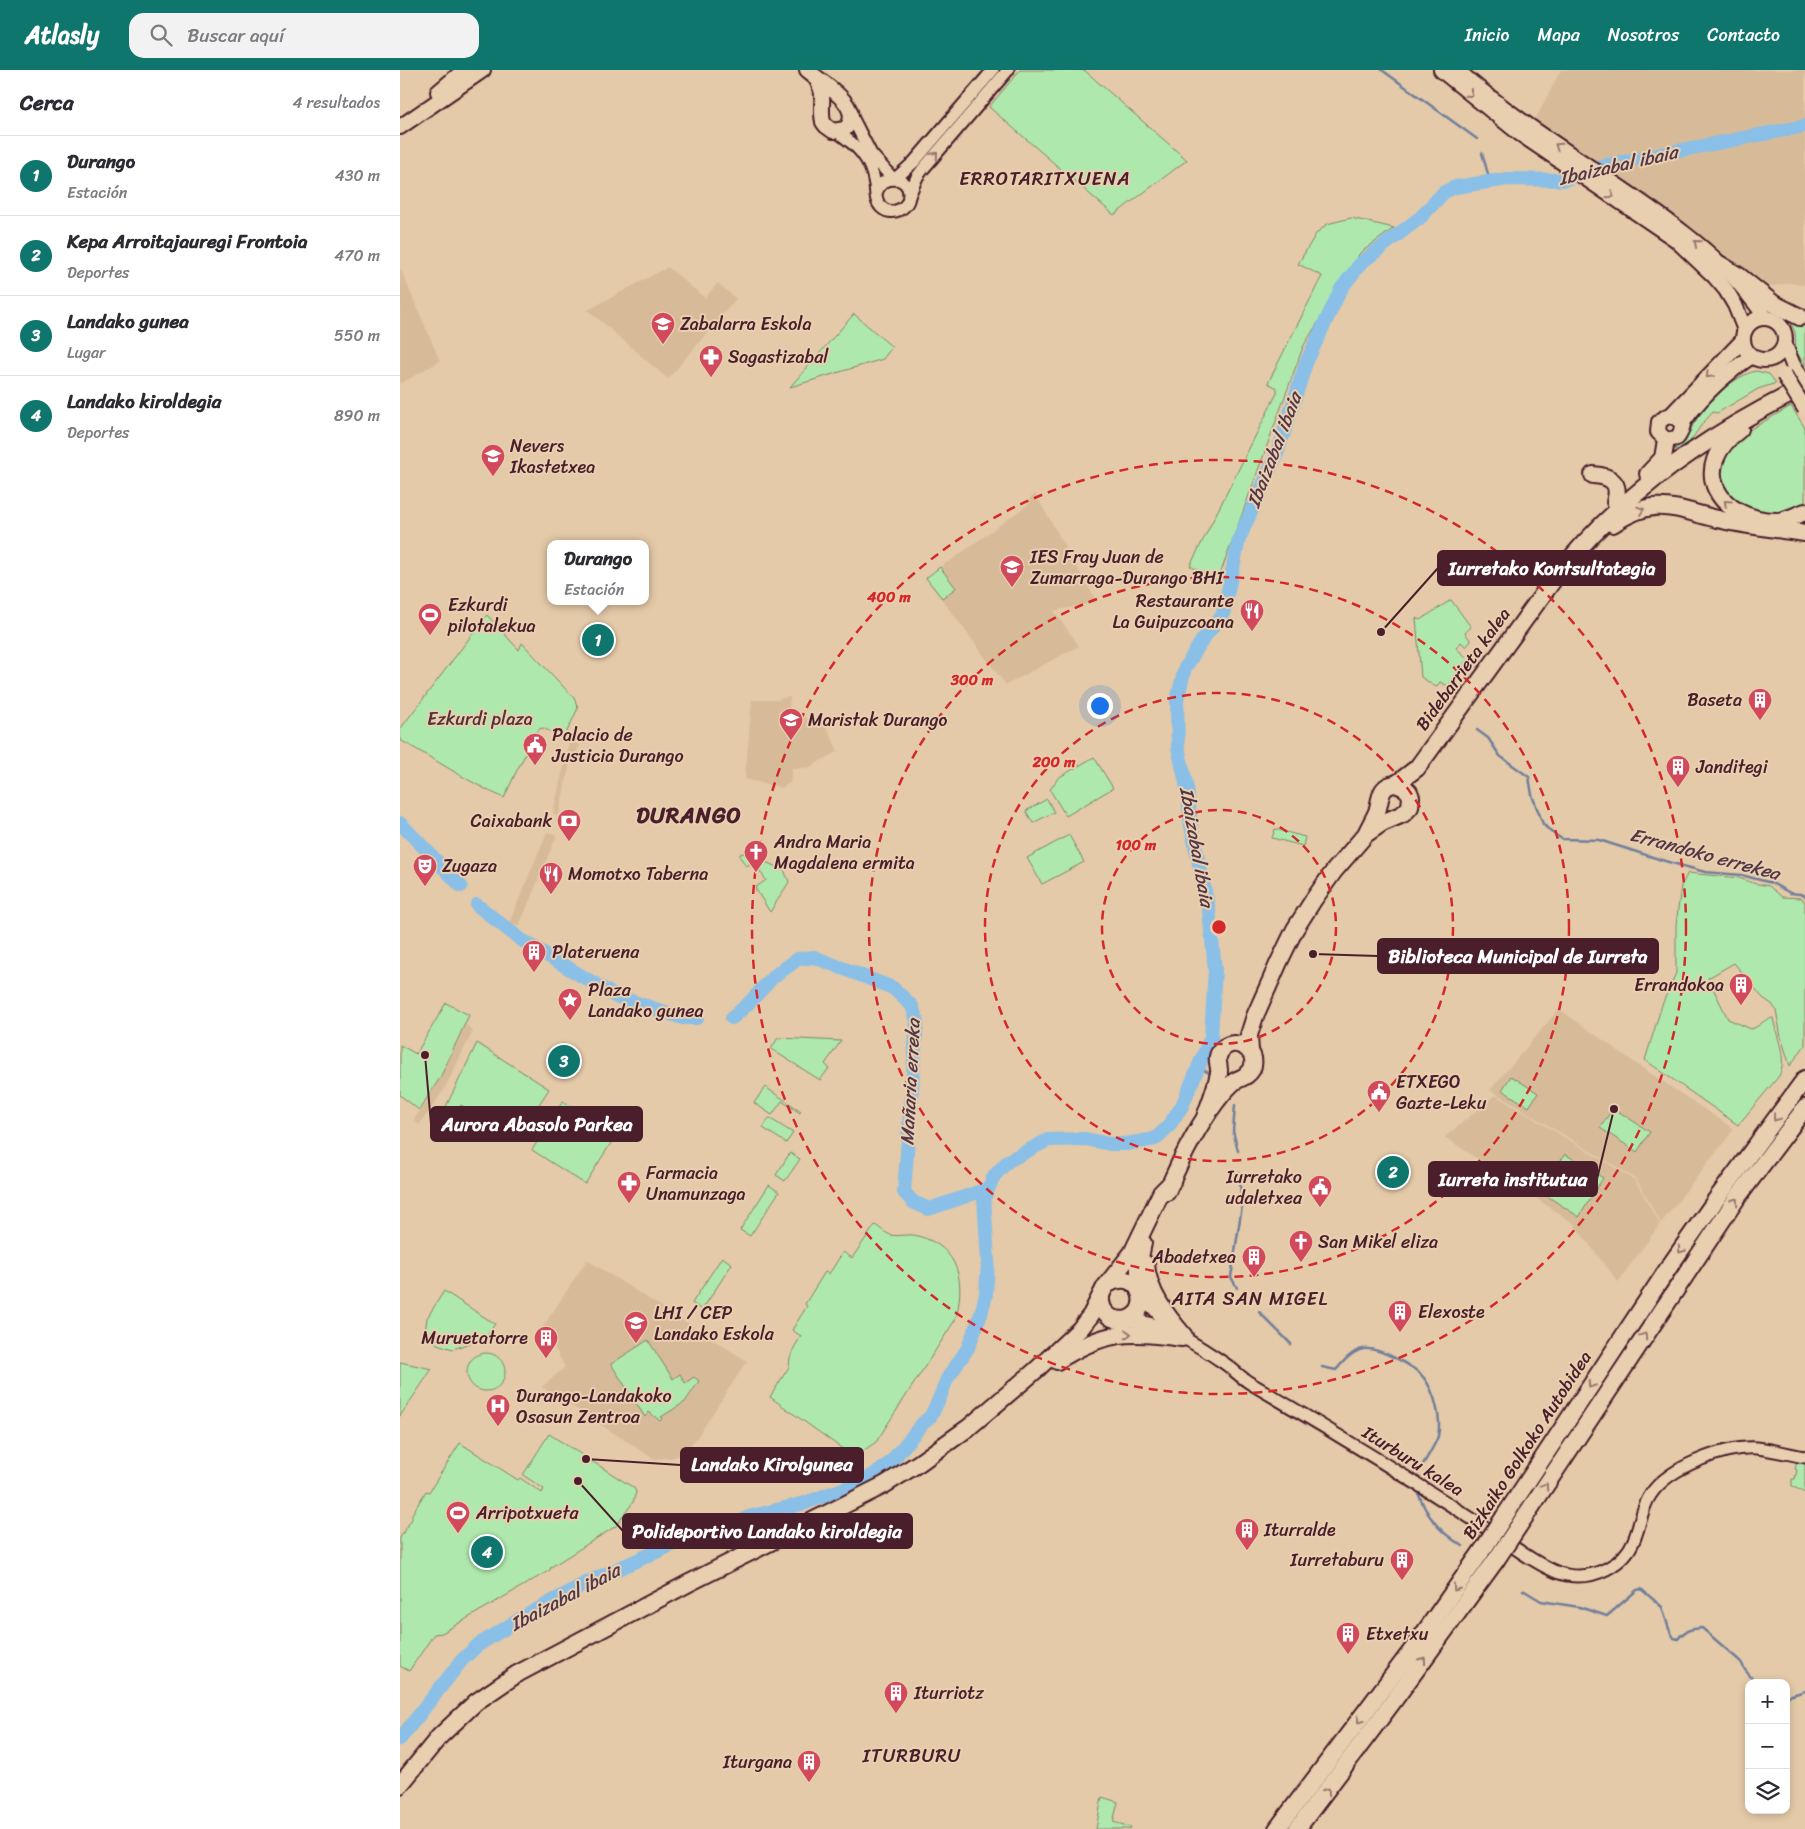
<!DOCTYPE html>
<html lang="es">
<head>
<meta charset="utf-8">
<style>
  :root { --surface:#fff; --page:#f2f2f3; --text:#2b2b33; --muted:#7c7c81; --line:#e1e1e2; --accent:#0f766e }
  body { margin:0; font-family:Sriracha,sans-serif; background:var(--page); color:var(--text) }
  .controls { position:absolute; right:15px; bottom:15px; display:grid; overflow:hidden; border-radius:10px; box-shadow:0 2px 8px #0003 }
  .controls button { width:45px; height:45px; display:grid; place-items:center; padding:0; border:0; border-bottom:1px solid var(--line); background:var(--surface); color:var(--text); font:25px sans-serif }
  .you { position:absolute; left:699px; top:635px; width:18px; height:18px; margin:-12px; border:4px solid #fff; border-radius:50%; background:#1a73e8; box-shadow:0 0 0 8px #1a73e833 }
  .badge { display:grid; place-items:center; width:32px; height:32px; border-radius:50%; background:var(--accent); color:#fff; font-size:16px; font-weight:700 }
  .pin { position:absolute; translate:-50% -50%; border:2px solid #fff; box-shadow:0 1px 5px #0006 }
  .popup { position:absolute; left:147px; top:470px; width:102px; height:65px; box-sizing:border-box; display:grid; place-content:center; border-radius:10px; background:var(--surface); filter:drop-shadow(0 1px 4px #0005); font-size:16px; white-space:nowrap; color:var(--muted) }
  .popup b { font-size:19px; color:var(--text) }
  .popup::after { content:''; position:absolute; left:50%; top:100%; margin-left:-10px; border:10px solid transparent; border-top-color:var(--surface) }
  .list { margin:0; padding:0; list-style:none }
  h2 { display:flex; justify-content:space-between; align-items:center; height:65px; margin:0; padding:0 20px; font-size:21px }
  h2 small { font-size:16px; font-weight:400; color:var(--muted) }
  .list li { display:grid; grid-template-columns:32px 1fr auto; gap:15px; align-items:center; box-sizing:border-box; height:80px; padding:0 20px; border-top:1px solid var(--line) }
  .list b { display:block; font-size:19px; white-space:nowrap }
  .list p { margin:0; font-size:16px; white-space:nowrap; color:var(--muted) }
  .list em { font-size:16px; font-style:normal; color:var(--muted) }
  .icon { flex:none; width:28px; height:28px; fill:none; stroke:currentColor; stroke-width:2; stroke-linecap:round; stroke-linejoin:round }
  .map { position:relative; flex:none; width:1405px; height:1759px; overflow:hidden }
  header { display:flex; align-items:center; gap:30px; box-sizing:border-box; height:70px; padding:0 25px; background:var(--accent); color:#fff }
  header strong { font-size:24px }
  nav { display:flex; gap:28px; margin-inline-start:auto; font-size:18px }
  .search { width:350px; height:45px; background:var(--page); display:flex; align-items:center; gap:12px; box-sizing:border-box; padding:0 18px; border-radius:15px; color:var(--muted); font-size:19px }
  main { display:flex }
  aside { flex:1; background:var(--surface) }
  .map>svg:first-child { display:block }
</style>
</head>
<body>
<header>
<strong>Atlasly</strong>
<div class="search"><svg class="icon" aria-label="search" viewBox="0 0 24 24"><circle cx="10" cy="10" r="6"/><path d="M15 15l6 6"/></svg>Buscar aquí</div>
<nav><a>Inicio</a><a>Mapa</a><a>Nosotros</a><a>Contacto</a></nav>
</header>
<main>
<aside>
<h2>Cerca<small>4 resultados</small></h2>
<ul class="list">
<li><span class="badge">1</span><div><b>Durango</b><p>Estación</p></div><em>430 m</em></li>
<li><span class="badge">2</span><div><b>Kepa Arroitajauregi Frontoia</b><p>Deportes</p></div><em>470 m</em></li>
<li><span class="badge">3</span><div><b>Landako gunea</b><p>Lugar</p></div><em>550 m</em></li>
<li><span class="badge">4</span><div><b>Landako kiroldegia</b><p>Deportes</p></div><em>890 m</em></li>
</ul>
</aside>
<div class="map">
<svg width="1405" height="1759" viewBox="0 0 1405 1759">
  <rect width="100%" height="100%" fill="#e4caa8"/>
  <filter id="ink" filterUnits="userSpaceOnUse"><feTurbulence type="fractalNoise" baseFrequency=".02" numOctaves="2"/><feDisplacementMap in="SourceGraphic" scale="10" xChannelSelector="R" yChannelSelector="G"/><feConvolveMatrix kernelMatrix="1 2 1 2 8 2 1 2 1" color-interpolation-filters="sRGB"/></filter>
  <g filter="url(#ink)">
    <g fill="#d7bb99">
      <polygon points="1161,0 1405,0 1405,215 1389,213 1363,218 1309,176 1134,52"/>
      <polygon points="268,197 305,228 318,213 336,229 268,309 188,240"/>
      <polygon points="0,198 40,291 0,314"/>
      <polygon points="635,424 697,532 654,541 679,576 606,615 526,508 547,492 549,492 630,433 630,428"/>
      <polygon points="390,627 388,645 424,651 438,681 408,698 392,698 390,713 382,718 345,709 352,630 379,630 379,628"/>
      <polygon points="169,673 180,674 180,675 170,693 159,743 157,746 153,743"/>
      <polygon points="147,762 155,764 156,767 119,856 109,853"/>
      <polygon points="1159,939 1241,997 1334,1059 1261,1153 1236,1109 1090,1020"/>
      <polygon points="66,954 73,961 44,1020 19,1055 14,1050 40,1008"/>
      <polygon points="1095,1025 1235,1110 1260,1154 1218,1212 1173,1153 1045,1067"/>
      <polygon points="187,1190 347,1291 296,1369 280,1385 272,1388 254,1389 142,1317 165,1297 143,1257"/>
    </g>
    <g fill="#afe8ac" stroke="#7c846c">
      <polygon points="620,0 684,0 787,90 714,145 589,37"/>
      <polygon points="951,148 994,158 960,183 903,277 818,510 790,496 877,323 877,318 868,313 922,206 898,194 916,164 927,154"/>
      <polygon points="454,244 492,277 483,289 390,317"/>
      <polygon points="1391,254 1405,255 1405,296 1396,281 1395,262"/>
      <path d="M 1356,301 L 1369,304 L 1376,313 L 1358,319 L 1317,343 L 1313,342 C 1309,347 1303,352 1300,357 C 1293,367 1287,380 1273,380 C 1288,371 1288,363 1296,350 C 1309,331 1333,306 1356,301 Z"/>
      <polygon points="1391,336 1405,358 1405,435 1399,440 1365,445 1327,429 1319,401 1329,376 1346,362"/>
      <polygon points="540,497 556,518 542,528 526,508"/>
      <polygon points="1051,530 1071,557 1065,563 1071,571 1066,577 1061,572 1056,578 1068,589 1048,616 1040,612 1036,617 1021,607 1016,548 1020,550"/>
      <path d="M 87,545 L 119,580 L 122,573 L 174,628 L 178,638 L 164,668 L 143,658 L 139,659 L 117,700 L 104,728 C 68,712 35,689 0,670 L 0,660 L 4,654 Z"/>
      <polygon points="694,687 713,718 666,746 650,720 658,708"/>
      <polygon points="647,729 654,742 633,753 626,741"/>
      <polygon points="875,759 905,767 903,776 872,768"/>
      <polygon points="669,765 684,792 642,814 627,788"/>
      <polygon points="344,783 384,800 389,812 370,842 355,818 366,810 354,792 346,796 340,787 340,784"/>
      <path d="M 1288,803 L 1339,808 L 1353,813 L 1369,816 L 1382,827 L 1402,828 L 1405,833 L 1405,975 L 1390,996 L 1381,967 L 1376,940 L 1372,934 L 1363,928 L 1334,893 L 1308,908 L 1328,949 L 1351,959 C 1360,957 1364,948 1373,948 C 1376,966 1388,988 1379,1006 L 1338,1055 L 1245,990 L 1262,935 L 1276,903 L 1276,855 L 1281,816 Z"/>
      <polygon points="46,933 69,945 40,1008 19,1040 0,1025 0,975 16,984"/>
      <polygon points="378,968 441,971 425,994 429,998 420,1010 371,979"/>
      <polygon points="77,973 149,1019 116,1070 61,1035 46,1058 42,1057 39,1051"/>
      <polygon points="1111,1006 1138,1023 1129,1037 1102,1020"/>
      <polygon points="365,1017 401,1041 400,1043 382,1031 372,1045 354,1033"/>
      <polygon points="163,1031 216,1065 185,1114 132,1080"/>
      <polygon points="1213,1038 1250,1062 1237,1082 1200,1058"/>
      <polygon points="369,1048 393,1063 386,1073 363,1058"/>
      <polygon points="390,1083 400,1089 385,1111 376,1105"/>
      <polygon points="1165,1084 1203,1108 1179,1147 1141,1122"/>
      <polygon points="369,1115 379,1122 350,1166 340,1160"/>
      <path d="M 475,1155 C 480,1158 486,1164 491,1165 C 499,1167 509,1163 518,1166 C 560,1177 566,1214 555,1250 L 476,1372 L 454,1387 L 370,1327 L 389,1297 L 390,1288 L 394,1278 L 401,1266 L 392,1260 L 407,1236 L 405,1234 L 425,1202 L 429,1204 L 443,1182 L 452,1188 Z"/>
      <polygon points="322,1187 332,1194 302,1240 292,1233"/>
      <polygon points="44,1221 95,1254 86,1267 53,1279 37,1274 25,1263 27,1248"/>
      <polygon points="248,1270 273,1309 280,1304 285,1313 294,1307 299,1311 285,1332 261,1347 262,1349 260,1351 249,1342 245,1347 211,1294"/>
      <circle cx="86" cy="1302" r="19"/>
      <polygon points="0,1292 32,1299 0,1346"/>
      <polygon points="149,1364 234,1418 236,1422 233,1432 216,1456 151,1497 150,1500 42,1563 34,1564 9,1601 0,1596 0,1468 13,1447 11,1446 26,1421 29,1422 60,1373 118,1410 120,1408 142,1423 144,1419 123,1405"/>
      <polygon points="1397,1392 1405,1393 1405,1423 1392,1416 1392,1409 1395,1409 1397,1400 1395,1399"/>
      <polygon points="702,1727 718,1732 713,1752 731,1757 730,1759 696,1759"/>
    </g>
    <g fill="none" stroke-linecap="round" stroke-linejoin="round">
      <g stroke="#707f9c" stroke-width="2.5">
        <polyline points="982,0 1077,69"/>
        <polyline points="1082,83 1090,111"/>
        <polyline points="1077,660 1088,668 1100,686 1129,707 1132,725 1143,754 1151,762 1162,769 1199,770 1265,791 1305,802 1341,805 1372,813 1390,823 1400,824 1405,826"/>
        <polyline points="798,997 809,1003"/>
        <polyline points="835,1035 833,1061 838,1081"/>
        <polyline points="837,1218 831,1207 842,1136 839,1103"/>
        <polyline points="859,1242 891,1274"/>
        <path d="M 922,1297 L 936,1300 C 943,1292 952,1281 963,1279 C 978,1277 1015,1296 1024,1308 C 1034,1321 1042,1349 1038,1366 C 1036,1374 1023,1394 1018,1403"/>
        <path d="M 1019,1425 C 1027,1447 1043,1465 1063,1476"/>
        <path d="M 1123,1520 L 1141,1531 L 1179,1537 L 1207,1546 L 1237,1520 L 1241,1519 L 1262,1537 L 1269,1559 L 1274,1568 L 1278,1569 C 1284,1560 1292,1559 1302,1558 L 1341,1592 L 1345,1600 L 1356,1613"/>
        <polyline points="1386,1627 1405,1621"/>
      </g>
      <g stroke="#8abfe7" stroke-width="14">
        <polyline points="0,753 61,816"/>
        <polyline points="77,835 120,869 215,926 283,948 297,948"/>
        <polyline points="332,948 348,934 373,907 398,889 414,887 493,918 512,936 517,951 504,1122 513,1132 529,1139 587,1119"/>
        <polyline points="0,1669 62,1590 78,1575 120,1549 186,1513 301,1462 317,1462 328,1458 349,1447 405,1433 464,1411 480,1401 491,1392 522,1354 531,1346 540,1327 547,1309 568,1278 581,1244 586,1224 588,1191 584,1128 594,1106 608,1091 648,1070 685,1069 710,1074 726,1074 755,1069 768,1057 782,1036 811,967 815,900 809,840 791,756 787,718 778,677 777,630 785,598 803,569 823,544 839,469 878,381 906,293 941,219 961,193 1021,147 1044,122 1055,117 1108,109 1164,110 1201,96 1405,56"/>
      </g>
      <defs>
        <g id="minor">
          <polyline points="452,47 471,84 493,109"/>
          <path d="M 436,61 C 458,76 471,88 475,115 C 476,123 475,131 481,137 C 491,147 509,139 509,125 C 510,105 481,103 476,124"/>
          <polyline points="495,109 514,92 593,0"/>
          <polyline points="509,126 517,107 523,99 608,0"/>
          <polyline points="741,1225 766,1253"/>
          <path d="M 724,1250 C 730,1251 738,1251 744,1252 C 770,1257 802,1278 824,1293 C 833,1299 840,1307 850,1313 C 927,1358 1004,1405 1080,1454 C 1100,1467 1145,1502 1167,1505 C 1194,1510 1224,1495 1234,1470 C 1241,1454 1241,1438 1251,1424 C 1269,1397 1325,1376 1357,1378 C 1373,1380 1389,1384 1405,1387"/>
        </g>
        <g id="major">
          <path d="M 407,0 C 421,12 467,38 445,59 L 433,61 L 426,56 L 423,52 C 419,34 428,25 414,6"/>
          <polyline points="1041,0 1119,63 1275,169 1314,206 1326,220 1335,235 1345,260"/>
          <path d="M 1057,0 C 1107,44 1163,79 1218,116 C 1260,145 1302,173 1337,211 C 1347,223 1357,234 1365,247"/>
          <polyline points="38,22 64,0"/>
          <polyline points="0,57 83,0"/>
          <circle cx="1364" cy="269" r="21"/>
          <polyline points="1385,275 1393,295 1405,313"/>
          <polyline points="1271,345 1343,270"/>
          <path d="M 1282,355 L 1278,348 L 1267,346 L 1259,352 L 1258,362 L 1266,370 L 1277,368 C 1283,362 1281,355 1286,348 C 1304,324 1328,302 1352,286"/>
        </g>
        <g id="highway">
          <polyline points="1321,195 1339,206 1374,234 1400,247"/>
          <path d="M 1340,359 C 1287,398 1318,450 1376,451 C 1386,451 1396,445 1405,442"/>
          <polyline points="1248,404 1263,388 1266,370"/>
          <path d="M 1193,405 C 1211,406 1221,413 1215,432"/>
          <path d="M 1213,454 C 1256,424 1276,440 1322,450 C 1349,456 1377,459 1405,463"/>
          <path d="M 996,714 L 1017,698 L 1154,509 C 1219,424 1310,363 1405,317"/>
          <path d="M 850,981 L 849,965 L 855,946 L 879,892 L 895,859 L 914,829 L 934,801 L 966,764 L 982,753 L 1003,744 L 1010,737 L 1011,727 L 1009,722 L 1005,718 L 996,714 C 979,715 981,729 977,742 C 974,749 969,757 966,764"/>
          <path d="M 767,1122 C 781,1088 800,1051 823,1023 C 827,1019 832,1012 837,1010 C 843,1007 848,1006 852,999 C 860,979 832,964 820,982 C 815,989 820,996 819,1003 C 816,1018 810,1033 805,1047"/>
          <path d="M 746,1194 C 748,1222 766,1245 784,1266"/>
          <polyline points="739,1220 739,1192 743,1173"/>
          <path d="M 701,1225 C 700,1234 703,1243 712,1248 C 717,1250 723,1250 728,1249 C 755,1239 738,1196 708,1214"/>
          <path d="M 657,1291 C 705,1260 728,1261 782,1268"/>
          <polyline points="1104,1447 1271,1194 1315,1131 1405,1009"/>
          <polyline points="1118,1457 1337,1128 1405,1038"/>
          <polyline points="0,1715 39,1667 76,1632 117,1604 289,1513 484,1415 519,1393 568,1358 635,1301 680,1259 691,1245 705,1217 732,1183 761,1123 772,1112"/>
          <polyline points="877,1759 1015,1576 1084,1478"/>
          <polyline points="897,1759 992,1633 1096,1490"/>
        </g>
      </defs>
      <use href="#minor" stroke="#4a1f2b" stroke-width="15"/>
      <use href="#major" stroke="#4a1f2b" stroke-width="18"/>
      <use href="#highway" stroke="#4a1f2b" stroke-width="20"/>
      <use href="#minor" stroke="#e8cfb0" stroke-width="11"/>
      <use href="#major" stroke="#e8cfb0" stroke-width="14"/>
      <use href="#highway" stroke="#e8cfb0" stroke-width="16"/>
      <defs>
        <polyline id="major-bridge" points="1384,305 1405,339"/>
        <g id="highway-bridge">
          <polyline points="1084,1478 1104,1447"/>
          <polyline points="1096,1490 1118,1457"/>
        </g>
      </defs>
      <use href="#major-bridge" stroke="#4a1f2b" stroke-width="18" stroke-linecap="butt"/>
      <use href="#highway-bridge" stroke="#4a1f2b" stroke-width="20" stroke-linecap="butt"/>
      <use href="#major-bridge" stroke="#e8cfb0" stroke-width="14"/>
      <use href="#highway-bridge" stroke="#e8cfb0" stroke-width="16"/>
    </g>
    <defs><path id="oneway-chevron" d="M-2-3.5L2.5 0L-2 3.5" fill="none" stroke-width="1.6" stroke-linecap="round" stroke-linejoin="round" transform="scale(1.25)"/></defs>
    <g stroke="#99776e">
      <use href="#oneway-chevron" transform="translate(1070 24) rotate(39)"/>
      <use href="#oneway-chevron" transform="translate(1158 76) rotate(-146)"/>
      <use href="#oneway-chevron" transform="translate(535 85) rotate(-49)"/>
      <use href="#oneway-chevron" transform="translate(1211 125) rotate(34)"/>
      <use href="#oneway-chevron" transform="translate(1297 173) rotate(-140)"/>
      <use href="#oneway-chevron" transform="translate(1309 305) rotate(134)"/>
      <use href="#oneway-chevron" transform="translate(1327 433) rotate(-138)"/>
      <use href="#oneway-chevron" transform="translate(1241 440) rotate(-19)"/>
      <use href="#oneway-chevron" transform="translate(1376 1048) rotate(127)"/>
      <use href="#oneway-chevron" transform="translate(1335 1131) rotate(-55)"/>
      <use href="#oneway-chevron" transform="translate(1281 1180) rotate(125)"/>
      <use href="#oneway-chevron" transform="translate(728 1264) rotate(-3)"/>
      <use href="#oneway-chevron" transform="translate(1244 1266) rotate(-56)"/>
      <use href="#oneway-chevron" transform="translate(1191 1315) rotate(123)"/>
      <use href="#oneway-chevron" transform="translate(1145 1416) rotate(-56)"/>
      <use href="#oneway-chevron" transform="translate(1056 1518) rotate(125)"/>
      <use href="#oneway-chevron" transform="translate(1023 1590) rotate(-54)"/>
      <use href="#oneway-chevron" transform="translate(960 1650) rotate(127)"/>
      <use href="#oneway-chevron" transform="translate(927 1721) rotate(-52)"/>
    </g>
  </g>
  <g fill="none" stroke="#d62828" stroke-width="2.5" stroke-dasharray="9 6">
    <circle cx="819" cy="857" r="117"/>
    <circle cx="819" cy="857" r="234"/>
    <circle cx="819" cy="857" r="350"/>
    <circle cx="819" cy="857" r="467"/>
  </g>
  <defs>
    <symbol id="school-pin" viewBox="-11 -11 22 30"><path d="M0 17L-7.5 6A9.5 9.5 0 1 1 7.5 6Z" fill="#d1495b" stroke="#e8cfb0"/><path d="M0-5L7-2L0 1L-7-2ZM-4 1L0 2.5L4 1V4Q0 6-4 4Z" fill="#fff"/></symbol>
    <symbol id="pharmacy-pin" viewBox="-11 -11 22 30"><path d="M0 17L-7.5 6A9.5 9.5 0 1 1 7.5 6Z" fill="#d1495b" stroke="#e8cfb0"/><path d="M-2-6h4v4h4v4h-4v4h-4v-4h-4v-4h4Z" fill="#fff"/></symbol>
    <symbol id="restaurant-pin" viewBox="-11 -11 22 30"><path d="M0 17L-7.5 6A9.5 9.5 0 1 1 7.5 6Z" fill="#d1495b" stroke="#e8cfb0"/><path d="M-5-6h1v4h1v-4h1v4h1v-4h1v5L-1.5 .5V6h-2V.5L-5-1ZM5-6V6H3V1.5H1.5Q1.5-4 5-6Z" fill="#fff"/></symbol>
    <symbol id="stadium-pin" viewBox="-11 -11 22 30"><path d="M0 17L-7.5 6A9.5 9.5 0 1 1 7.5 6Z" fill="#d1495b" stroke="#e8cfb0"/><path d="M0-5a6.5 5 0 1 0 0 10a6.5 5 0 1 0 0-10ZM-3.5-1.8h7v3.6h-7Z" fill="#fff"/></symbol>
    <symbol id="building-pin" viewBox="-11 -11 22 30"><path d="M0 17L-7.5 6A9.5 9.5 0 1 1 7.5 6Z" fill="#d1495b" stroke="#e8cfb0"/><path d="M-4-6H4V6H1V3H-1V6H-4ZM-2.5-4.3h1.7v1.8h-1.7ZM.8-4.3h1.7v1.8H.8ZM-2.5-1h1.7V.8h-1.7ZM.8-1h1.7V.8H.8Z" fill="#fff"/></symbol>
    <symbol id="civic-pin" viewBox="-11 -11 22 30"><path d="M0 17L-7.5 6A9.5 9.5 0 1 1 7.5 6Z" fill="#d1495b" stroke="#e8cfb0"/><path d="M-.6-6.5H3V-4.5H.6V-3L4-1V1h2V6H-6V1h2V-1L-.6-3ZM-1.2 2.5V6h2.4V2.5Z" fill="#fff"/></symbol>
    <symbol id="bank-pin" viewBox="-11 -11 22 30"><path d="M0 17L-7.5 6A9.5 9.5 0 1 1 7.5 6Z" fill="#d1495b" stroke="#e8cfb0"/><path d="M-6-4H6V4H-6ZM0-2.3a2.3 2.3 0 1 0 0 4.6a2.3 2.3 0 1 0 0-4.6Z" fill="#fff"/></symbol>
    <symbol id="church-pin" viewBox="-11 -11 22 30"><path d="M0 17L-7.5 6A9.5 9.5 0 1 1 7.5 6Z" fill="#d1495b" stroke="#e8cfb0"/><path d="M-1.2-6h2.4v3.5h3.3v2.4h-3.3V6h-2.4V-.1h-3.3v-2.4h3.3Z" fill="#fff"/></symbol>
    <symbol id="theatre-pin" viewBox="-11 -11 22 30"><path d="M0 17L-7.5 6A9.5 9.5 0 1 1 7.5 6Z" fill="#d1495b" stroke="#e8cfb0"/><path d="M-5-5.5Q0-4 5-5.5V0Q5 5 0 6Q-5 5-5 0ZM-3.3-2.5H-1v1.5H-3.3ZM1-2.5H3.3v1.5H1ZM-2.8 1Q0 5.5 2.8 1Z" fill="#fff"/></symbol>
    <symbol id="sight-pin" viewBox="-11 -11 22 30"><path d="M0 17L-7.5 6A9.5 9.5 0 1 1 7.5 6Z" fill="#d1495b" stroke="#e8cfb0"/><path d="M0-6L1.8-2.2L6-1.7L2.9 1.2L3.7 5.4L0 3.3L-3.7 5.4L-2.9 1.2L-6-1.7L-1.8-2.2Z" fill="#fff"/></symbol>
    <symbol id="hospital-pin" viewBox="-11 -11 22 30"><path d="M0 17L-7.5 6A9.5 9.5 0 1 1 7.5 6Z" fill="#d1495b" stroke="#e8cfb0"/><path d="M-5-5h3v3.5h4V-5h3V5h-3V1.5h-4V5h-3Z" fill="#fff"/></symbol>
  </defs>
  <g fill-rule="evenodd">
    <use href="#school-pin" x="249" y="240" width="28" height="38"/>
    <use href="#pharmacy-pin" x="297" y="273" width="28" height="38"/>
    <use href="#school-pin" x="79" y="372" width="28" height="38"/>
    <use href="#school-pin" x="598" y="483" width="28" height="38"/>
    <use href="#restaurant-pin" x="838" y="527" width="28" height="38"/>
    <use href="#stadium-pin" x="16" y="531" width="28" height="38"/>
    <use href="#building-pin" x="1346" y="616" width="28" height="38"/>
    <use href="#school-pin" x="377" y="636" width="28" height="38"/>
    <use href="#civic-pin" x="121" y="661" width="28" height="38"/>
    <use href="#building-pin" x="1264" y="683" width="28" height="38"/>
    <use href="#bank-pin" x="155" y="737" width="28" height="38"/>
    <use href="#church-pin" x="342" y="768" width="28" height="38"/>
    <use href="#theatre-pin" x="11" y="782" width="28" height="38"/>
    <use href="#restaurant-pin" x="137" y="790" width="28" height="38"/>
    <use href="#building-pin" x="120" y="868" width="28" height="38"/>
    <use href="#building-pin" x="1327" y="901" width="28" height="38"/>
    <use href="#sight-pin" x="156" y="916" width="28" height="38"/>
    <use href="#civic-pin" x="965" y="1008" width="28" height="38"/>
    <use href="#pharmacy-pin" x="215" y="1099" width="28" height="38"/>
    <use href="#civic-pin" x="906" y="1103" width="28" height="38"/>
    <use href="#church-pin" x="887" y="1158" width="28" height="38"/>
    <use href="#building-pin" x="840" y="1173" width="28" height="38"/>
    <use href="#building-pin" x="986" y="1228" width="28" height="38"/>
    <use href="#school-pin" x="222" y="1239" width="28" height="38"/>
    <use href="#building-pin" x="132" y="1254" width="28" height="38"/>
    <use href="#hospital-pin" x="84" y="1322" width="28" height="38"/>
    <use href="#stadium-pin" x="44" y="1429" width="28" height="38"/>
    <use href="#building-pin" x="833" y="1446" width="28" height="38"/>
    <use href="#building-pin" x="988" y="1476" width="28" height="38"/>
    <use href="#building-pin" x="934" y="1550" width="28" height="38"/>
    <use href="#building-pin" x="482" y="1609" width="28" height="38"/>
    <use href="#building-pin" x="395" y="1678" width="28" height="38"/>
  </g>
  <g text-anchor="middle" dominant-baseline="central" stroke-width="4" stroke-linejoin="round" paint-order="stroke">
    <g font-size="18" fill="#4a1f2b" stroke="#e8cfb0" text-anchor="start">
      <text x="280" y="254">Zabalarra Eskola</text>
      <text x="328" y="287">Sagastizabal</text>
      <text x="110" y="376">Nevers<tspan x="110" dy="21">Ikastetxea</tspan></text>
      <text x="630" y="487">IES Fray Juan de<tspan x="630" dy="21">Zumarraga-Durango BHI</tspan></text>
      <text x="834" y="531" text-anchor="end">Restaurante<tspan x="834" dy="21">La Guipuzcoana</tspan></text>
      <text x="48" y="535">Ezkurdi<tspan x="48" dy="21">pilotalekua</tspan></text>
      <text x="1342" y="630" text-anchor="end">Baseta</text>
      <text x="408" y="650">Maristak Durango</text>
      <text x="152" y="665">Palacio de<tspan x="152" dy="21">Justicia Durango</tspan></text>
      <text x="1296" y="697">Janditegi</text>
      <text x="152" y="751" text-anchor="end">Caixabank</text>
      <text x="374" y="772">Andra Maria<tspan x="374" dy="21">Magdalena ermita</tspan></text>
      <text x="42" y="796">Zugaza</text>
      <text x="168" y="804">Momotxo Taberna</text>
      <text x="152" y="882">Plateruena</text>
      <text x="1324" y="915" text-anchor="end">Errandokoa</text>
      <text x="188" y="920">Plaza<tspan x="188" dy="21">Landako gunea</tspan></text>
      <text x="996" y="1012">ETXEGO<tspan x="996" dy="21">Gazte-Leku</tspan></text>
      <text x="246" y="1103">Farmacia<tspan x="246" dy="21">Unamunzaga</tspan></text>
      <text x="902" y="1107" text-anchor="end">Iurretako<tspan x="902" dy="21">udaletxea</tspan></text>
      <text x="918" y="1172">San Mikel eliza</text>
      <text x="836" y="1187" text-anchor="end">Abadetxea</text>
      <text x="1018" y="1242">Elexoste</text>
      <text x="254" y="1243">LHI / CEP<tspan x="254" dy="21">Landako Eskola</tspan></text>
      <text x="128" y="1268" text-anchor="end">Muruetatorre</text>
      <text x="116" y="1326">Durango-Landakoko<tspan x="116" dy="21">Osasun Zentroa</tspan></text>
      <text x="76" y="1443">Arripotxueta</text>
      <text x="864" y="1460">Iturralde</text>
      <text x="984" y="1490" text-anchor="end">Iurretaburu</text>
      <text x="966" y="1564">Etxetxu</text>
      <text x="514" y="1623">Iturriotz</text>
      <text x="392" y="1692" text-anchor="end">Iturgana</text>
    </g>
    <g font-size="18" fill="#4a1f2b" stroke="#e8cfb0">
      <text transform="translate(1063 599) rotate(-54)">Bidebarrieta kalea</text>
      <text transform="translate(1127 1375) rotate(-57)">Bizkaiko Golkoko Autobidea</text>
      <text transform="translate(1013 1391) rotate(32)">Iturburu kalea</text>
    </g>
    <g font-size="18" fill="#543338" stroke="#e8cfb0">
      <text x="80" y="649">Ezkurdi plaza</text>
    </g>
    <g font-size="19" font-style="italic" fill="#543747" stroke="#e8cfb0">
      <text transform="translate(1218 95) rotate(-13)">Ibaizabal ibaia</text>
      <text transform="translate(874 380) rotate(-69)">Ibaizabal ibaia</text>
      <text transform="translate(797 777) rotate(80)">Ibaizabal ibaia</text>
      <text transform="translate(1305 784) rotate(15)">Errandoko errekea</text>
      <text transform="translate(510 1012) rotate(-87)">Mañaria erreka</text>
      <text transform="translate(165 1527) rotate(-28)">Ibaizabal ibaia</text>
    </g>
    <g font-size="19" letter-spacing="1" fill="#4a1f2b" stroke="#e8cfb0">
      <text x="645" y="108">ERROTARITXUENA</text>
      <text x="850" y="1228">AITA SAN MIGEL</text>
      <text x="512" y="1685">ITURBURU</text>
    </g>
    <g font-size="22" font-weight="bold" letter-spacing="1" fill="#4a1f2b" stroke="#e8cfb0">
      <text x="289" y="745">DURANGO</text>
    </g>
  </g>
  <circle cx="819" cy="857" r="8" fill="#d62828" stroke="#e8cfb0" stroke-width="2.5"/>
  <g font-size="15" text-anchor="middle" font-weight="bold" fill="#d62828" stroke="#e8cfb0" stroke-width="4" stroke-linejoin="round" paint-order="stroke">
    <text x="489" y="532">400 m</text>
    <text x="572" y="615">300 m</text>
    <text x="654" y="697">200 m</text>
    <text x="736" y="780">100 m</text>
  </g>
  <path fill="none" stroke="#4a1f2b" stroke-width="2" d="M981 562L1038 498M913 884L978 886M25 985L31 1054M1214 1039L1197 1109M186 1389L281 1395M178 1411L223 1461"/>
  <g fill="#4a1f2b" stroke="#e8cfb0" stroke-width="2">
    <circle cx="981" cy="562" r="5"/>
    <circle cx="913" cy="884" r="5"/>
    <circle cx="25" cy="985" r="5"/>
    <circle cx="1214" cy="1039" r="5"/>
    <circle cx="186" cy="1389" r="5"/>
    <circle cx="178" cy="1411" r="5"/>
  </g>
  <g fill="#4a1f2b" stroke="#4a1f2b" stroke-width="2">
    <rect x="1038" y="481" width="227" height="34" rx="5"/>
    <rect x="978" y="869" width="280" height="34" rx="5"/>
    <rect x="31" y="1037" width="211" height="34" rx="5"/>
    <rect x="1029" y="1092" width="168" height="34" rx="5"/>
    <rect x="281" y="1378" width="182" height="34" rx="5"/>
    <rect x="223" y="1444" width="289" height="34" rx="5"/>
  </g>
  <g font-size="19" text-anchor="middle" font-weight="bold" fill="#fff">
    <text x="1152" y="505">Iurretako Kontsultategia</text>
    <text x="1118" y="893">Biblioteca Municipal de Iurreta</text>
    <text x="137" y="1061">Aurora Abasolo Parkea</text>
    <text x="1113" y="1116">Iurreta institutua</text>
    <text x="372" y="1401">Landako Kirolgunea</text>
    <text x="367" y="1468">Polideportivo Landako kiroldegia</text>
  </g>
</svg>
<div class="controls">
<button>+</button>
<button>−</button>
<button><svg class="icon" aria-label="layers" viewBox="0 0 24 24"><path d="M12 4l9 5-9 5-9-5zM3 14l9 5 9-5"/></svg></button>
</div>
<div class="you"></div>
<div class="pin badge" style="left:198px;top:570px">1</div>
<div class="popup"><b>Durango</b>Estación</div>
<div class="pin badge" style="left:993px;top:1102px">2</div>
<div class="pin badge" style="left:164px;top:991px">3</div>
<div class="pin badge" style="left:87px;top:1482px">4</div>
</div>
</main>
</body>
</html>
